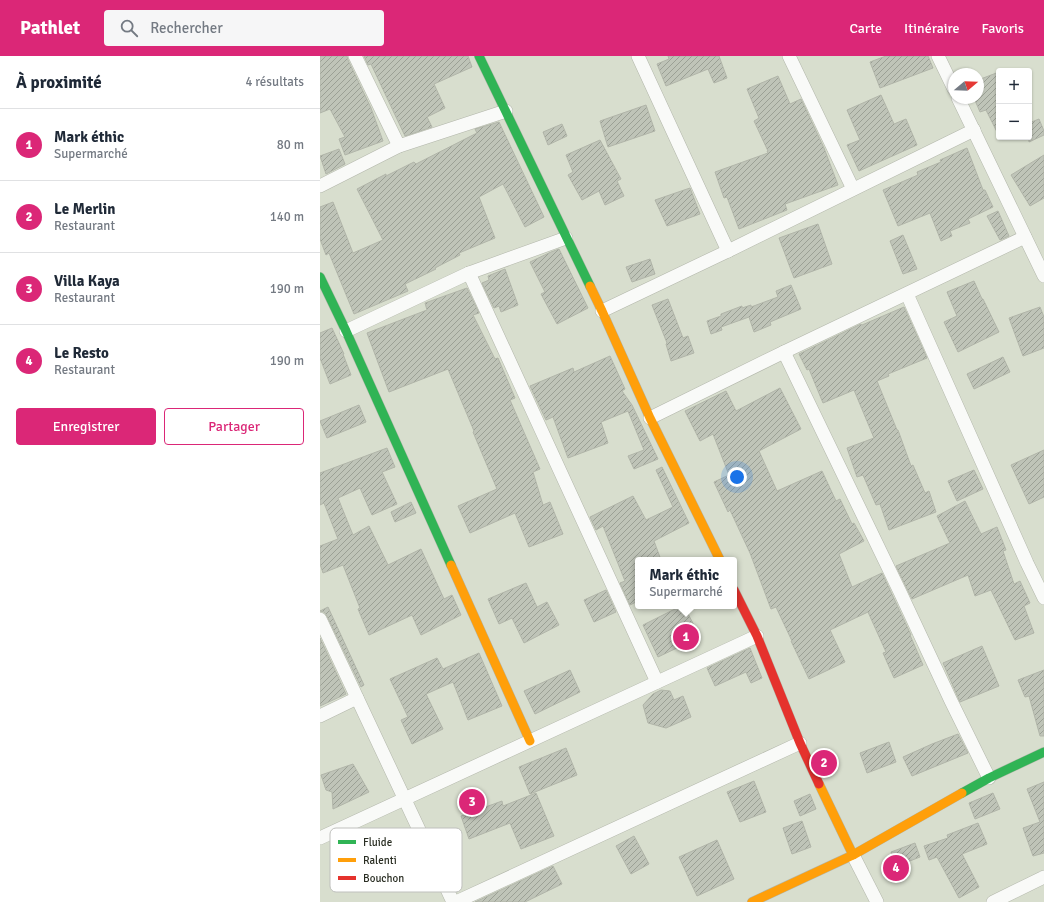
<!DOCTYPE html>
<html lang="fr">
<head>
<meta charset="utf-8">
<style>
  :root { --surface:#fff; --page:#f6f6f7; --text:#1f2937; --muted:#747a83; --line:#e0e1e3; --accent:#db2777 }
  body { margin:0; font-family:Signika,sans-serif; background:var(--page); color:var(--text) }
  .controls { position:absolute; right:12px; top:12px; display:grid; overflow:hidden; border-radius:4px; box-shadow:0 1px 3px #0004 }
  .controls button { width:36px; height:36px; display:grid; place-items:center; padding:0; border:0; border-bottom:1px solid var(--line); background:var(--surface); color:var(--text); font:20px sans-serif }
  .compass { position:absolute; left:628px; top:12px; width:36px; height:36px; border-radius:50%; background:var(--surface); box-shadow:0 1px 3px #0004; rotate:71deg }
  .you { position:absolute; left:417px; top:421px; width:14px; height:14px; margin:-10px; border:3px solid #fff; border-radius:50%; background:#1a73e8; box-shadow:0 0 0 6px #1a73e833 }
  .badge { display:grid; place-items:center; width:26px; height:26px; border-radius:50%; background:var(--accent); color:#fff; font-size:13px; font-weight:700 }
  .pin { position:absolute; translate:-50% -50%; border:2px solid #fff; box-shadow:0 1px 4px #0006 }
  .popup { position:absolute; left:315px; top:501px; width:102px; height:52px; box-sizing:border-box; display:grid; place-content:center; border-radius:4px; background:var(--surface); filter:drop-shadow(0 1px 3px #0005); font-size:13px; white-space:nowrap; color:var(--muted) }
  .popup b { font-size:15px; color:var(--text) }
  .popup::after { content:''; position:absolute; left:50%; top:100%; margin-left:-8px; border:8px solid transparent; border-top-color:var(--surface) }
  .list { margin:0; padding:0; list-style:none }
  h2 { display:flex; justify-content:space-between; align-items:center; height:52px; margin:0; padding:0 16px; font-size:17px }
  h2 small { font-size:13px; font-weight:400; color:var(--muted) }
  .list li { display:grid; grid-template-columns:26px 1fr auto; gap:12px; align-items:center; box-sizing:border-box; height:72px; padding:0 16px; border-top:1px solid var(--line) }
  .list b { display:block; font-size:15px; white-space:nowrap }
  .list p { margin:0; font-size:13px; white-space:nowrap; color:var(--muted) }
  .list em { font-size:13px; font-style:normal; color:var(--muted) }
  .actions { display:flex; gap:8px; padding:12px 16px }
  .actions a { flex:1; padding:9px 0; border:1px solid var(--accent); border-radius:4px; text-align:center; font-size:14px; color:var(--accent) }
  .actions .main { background:var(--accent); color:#fff }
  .icon { flex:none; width:22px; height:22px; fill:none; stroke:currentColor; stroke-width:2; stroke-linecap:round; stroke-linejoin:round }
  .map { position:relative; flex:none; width:724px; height:846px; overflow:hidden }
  header { display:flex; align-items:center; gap:24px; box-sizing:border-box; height:56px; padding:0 20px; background:var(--accent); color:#fff }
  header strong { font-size:19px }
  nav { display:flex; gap:22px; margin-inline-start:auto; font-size:14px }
  .search { width:280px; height:36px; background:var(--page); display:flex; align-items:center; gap:10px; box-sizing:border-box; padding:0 14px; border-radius:4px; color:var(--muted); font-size:15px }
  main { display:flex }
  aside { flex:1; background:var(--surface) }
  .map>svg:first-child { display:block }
</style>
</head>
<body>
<header>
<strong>Pathlet</strong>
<div class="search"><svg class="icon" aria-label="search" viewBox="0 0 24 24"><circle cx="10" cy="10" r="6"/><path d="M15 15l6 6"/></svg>Rechercher</div>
<nav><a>Carte</a><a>Itinéraire</a><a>Favoris</a></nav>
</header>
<main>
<aside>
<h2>À proximité<small>4 résultats</small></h2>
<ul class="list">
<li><span class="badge">1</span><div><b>Mark éthic</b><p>Supermarché</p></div><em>80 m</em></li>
<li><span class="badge">2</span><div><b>Le Merlin</b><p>Restaurant</p></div><em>140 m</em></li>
<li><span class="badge">3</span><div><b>Villa Kaya</b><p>Restaurant</p></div><em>190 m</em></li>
<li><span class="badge">4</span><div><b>Le Resto</b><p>Restaurant</p></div><em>190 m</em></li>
</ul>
<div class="actions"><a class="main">Enregistrer</a><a>Partager</a></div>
</aside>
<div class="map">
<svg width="724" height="846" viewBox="0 0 724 846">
  <defs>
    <pattern id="building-hatch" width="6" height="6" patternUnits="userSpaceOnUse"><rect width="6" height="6" fill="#bfc4b8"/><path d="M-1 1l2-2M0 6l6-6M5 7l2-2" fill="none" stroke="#9ba095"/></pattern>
  </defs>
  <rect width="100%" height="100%" fill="#d8dece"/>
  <g fill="url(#building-hatch)" stroke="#b1b5a9">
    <polygon points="0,0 27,0 28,4 51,52 63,85 25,99 19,83 25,81 10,53 0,57"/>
    <polygon points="44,0 148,0 152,11 114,28 125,52 107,61 112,71 85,80 51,8 48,9"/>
    <polygon points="348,0 399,0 407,22 394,27 388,13 346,30 337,8 349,3"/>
    <polygon points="566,0 608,0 613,12 560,32 550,6"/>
    <polygon points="679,16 679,80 666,54 660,56 654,42 658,42 658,24"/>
    <polygon points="458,20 470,48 481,43 504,92 518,129 465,148 467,154 419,173 407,141 404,142 395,116 448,97 447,95 448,95 434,65 439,62 427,33"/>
    <polygon points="561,39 574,68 586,63 597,89 539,115 527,89 540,84 527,54"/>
    <polygon points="326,49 335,75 288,91 280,65"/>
    <polygon points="719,63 724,75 724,79 709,86 709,67"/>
    <polygon points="179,66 224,161 205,171 183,128 159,141 175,182 139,197 140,199 115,212 116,213 85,228 88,235 34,258 9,197 6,199 0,183 0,151 13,146 33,197 63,184 37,133 66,118 66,120 94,106 96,108 157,77 155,73"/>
    <polygon points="242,68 247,80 228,89 223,76"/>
    <polygon points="280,84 301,123 297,125 304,140 285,149 279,135 262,144 248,119 253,116 246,99"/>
    <polygon points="647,92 663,134 665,134 673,151 648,163 650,167 630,175 632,180 621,185 610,157 578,170 563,134 598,119 597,116 621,106 620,104"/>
    <polygon points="19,93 25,108 6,118 0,100"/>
    <polygon points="724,99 724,142 710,150 691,119"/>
    <polygon points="370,132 380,158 347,170 335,144"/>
    <polygon points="678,155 689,180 680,184 667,160"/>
    <polygon points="498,168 512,208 474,222 459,182"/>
    <polygon points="583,179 597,213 583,218 570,185"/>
    <polygon points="239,193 268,252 237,268 221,238 225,236 210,206 231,196"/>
    <polygon points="330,203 335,218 312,226 306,211"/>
    <polygon points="185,213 198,249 181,256 179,250 174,252 162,227 169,224 168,220"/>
    <polygon points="654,225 662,243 663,243 679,276 638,296 624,266 637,260 627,236"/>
    <polygon points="471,229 481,253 450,266 451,269 434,276 429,261 401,271 402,274 391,278 387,265 401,260 401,258 422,250 422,252 431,249 431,251 458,241 456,235"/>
    <polygon points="147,232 159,257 153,259 175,303 178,302 195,342 190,344 220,413 213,416 223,449 230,446 243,478 209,491 195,457 150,477 138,450 177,433 153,376 154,375 128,313 69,336 47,277 107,254 105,247"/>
    <polygon points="348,243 363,282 368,280 374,297 351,305 346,288 347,287 332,249"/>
    <polygon points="584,251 607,302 568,318 569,320 557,325 577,374 578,374 591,410 593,409 605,437 609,435 616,456 569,474 560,448 556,449 543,419 537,421 527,392 554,382 534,334 503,347 489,313 487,314 479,298 541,268 542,269"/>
    <polygon points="720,251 724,261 724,292 703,300 689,262"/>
    <polygon points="12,272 24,298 23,298 31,319 10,328 0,302 0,277"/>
    <polygon points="290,300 305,333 302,335 312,349 338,403 314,413 308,400 324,394 308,355 281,366 288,387 248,402 233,361 226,364 210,330 253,312 254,316"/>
    <polygon points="683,301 690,316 654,333 647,318"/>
    <polygon points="460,332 481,373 439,395 457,435 502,415 516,445 520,443 532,468 534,467 544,485 519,498 532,531 562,517 591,579 590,579 603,609 574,622 563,597 566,596 548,556 510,574 525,606 489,623 471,585 472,585 456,551 451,553 430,497 410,454 408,456 394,426 409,419 393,378 380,385 365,355 406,335 416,355"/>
    <polygon points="39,349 46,366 7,382 0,365"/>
    <polygon points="67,392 75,411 62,416 77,448 52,459 40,432 18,442 33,479 49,470 68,509 101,493 124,543 132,539 141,559 101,579 92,559 49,579 38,553 40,552 23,509 3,517 0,508 0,490 18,483 4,447 0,449 0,417"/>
    <polygon points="724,394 724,441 709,448 691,409"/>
    <polygon points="342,411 369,467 334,485 341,504 318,504 318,545 310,549 300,527 305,525 283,470 276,474 270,461 313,440 326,464 353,451 336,414"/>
    <polygon points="654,414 663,433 637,445 628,425"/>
    <polygon points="645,445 661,478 677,471 686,494 683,495 694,528 700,525 710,547 704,550 714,577 695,584 671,534 655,540 648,519 592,543 576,510 630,487 617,460"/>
    <polygon points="91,446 96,457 75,466 71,456"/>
    <polygon points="206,527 217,551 227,546 239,569 204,587 192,562 179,568 168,543"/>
    <polygon points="286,534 296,556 274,566 264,544"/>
    <polygon points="361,550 364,550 380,581 338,601 323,569"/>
    <polygon points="8,551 44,629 41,631 7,560 4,556 0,555"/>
    <polygon points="0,582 26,638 0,650"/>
    <polygon points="662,590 679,630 640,646 623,607"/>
    <polygon points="430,592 442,622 431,627 426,616 395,630 387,612"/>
    <polygon points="159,597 182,650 148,664 133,626 106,638 123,673 92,688 81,664 88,661 70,623 117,602 123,613"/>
    <polygon points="250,614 260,636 215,658 204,635"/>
    <polygon points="724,614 724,680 720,680 709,640 705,641 698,624"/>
    <polygon points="341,634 350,635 354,644 363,640 371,661 346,672 328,667 323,649 333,638"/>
    <polygon points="638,678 648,697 592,720 583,701 612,688"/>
    <polygon points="569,686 576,706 547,717 540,697"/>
    <polygon points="246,692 257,719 210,738 199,711"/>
    <polygon points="33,708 49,736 13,753 12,736 6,734 1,719"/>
    <polygon points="434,725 446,756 420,766 407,736"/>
    <polygon points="724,726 724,797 713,800 703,772 720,766 707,733"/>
    <polygon points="216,737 234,780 201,793 190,767 149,783 141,760 182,745 183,750"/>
    <polygon points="673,737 680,753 655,763 649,747"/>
    <polygon points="490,738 496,753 480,760 474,745"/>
    <polygon points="482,765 491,791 472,798 463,772"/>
    <polygon points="658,767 667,788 642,798 659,831 639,842 617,801 609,804 604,790 628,782 627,779"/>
    <polygon points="314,780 329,808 311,818 296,790"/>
    <polygon points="397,784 414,823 377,840 359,801"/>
    <polygon points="595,787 600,801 577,810 571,796"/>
    <polygon points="233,810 242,828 205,846 155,846"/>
  </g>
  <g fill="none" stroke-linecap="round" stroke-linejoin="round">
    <defs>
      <g id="street">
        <polyline points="35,0 79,90"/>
        <polyline points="318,0 408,195"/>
        <polyline points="469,0 533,133"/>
        <polyline points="618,0 634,33"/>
        <polyline points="638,42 724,220"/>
        <polyline points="0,130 79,90 186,55"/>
        <polyline points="149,217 337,626"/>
        <polyline points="587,238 707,507 724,542"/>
        <polyline points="282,255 408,195 654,74"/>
        <polyline points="26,275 149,217 246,182"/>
        <polyline points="464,296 580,536 631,645 669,722"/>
        <polyline points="330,362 464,296 705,181"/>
        <polyline points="0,563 133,846"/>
        <polyline points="0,660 37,642"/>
        <polyline points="0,782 437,580"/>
        <polyline points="533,799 557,846"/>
        <polyline points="136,846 480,687"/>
        <polyline points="673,846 724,821"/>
      </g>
      <g id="fast">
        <polyline points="159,0 270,230"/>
        <polyline points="0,221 26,275 131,509"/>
        <polyline points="642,737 669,722 724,696"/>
      </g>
      <g id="slow">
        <polyline points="270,230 282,255 330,362 400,504"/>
        <polyline points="131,509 210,685"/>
        <polyline points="499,728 533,799"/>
        <polyline points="432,846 533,799 642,737"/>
      </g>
      <polyline id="jam" points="414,534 437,580 480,687 499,728"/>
    </defs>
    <use href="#street" stroke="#b2b6aa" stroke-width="14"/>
    <use href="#fast" stroke="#b2b6aa" stroke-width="10"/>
    <use href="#slow" stroke="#b2b6aa" stroke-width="10"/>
    <use href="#jam" stroke="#b2b6aa" stroke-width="10"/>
    <use href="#street" stroke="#f9faf8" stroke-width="13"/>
    <use href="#fast" stroke="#30b455" stroke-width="9"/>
    <use href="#slow" stroke="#ff9f0a" stroke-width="9"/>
    <use href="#jam" stroke="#e5322d" stroke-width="9"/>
  </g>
  <rect x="10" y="772" width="132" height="64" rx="6" fill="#fff" stroke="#bfc0bd" stroke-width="1"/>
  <rect x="18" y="784" width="18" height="4" fill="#30b455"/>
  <rect x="18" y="802" width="18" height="4" fill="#ff9f0a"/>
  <rect x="18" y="820" width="18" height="4" fill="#e5322d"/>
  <g font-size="11" fill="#2a2e23">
    <text x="43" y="790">Fluide</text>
    <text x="43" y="808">Ralenti</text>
    <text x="43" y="826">Bouchon</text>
  </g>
</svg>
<div class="controls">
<button>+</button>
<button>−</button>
</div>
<svg class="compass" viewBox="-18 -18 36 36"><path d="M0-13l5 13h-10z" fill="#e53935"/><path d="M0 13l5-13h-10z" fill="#747a83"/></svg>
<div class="you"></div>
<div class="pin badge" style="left:366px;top:581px">1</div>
<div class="popup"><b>Mark éthic</b>Supermarché</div>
<div class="pin badge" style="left:504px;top:707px">2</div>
<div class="pin badge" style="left:152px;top:746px">3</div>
<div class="pin badge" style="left:576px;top:812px">4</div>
</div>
</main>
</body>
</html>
